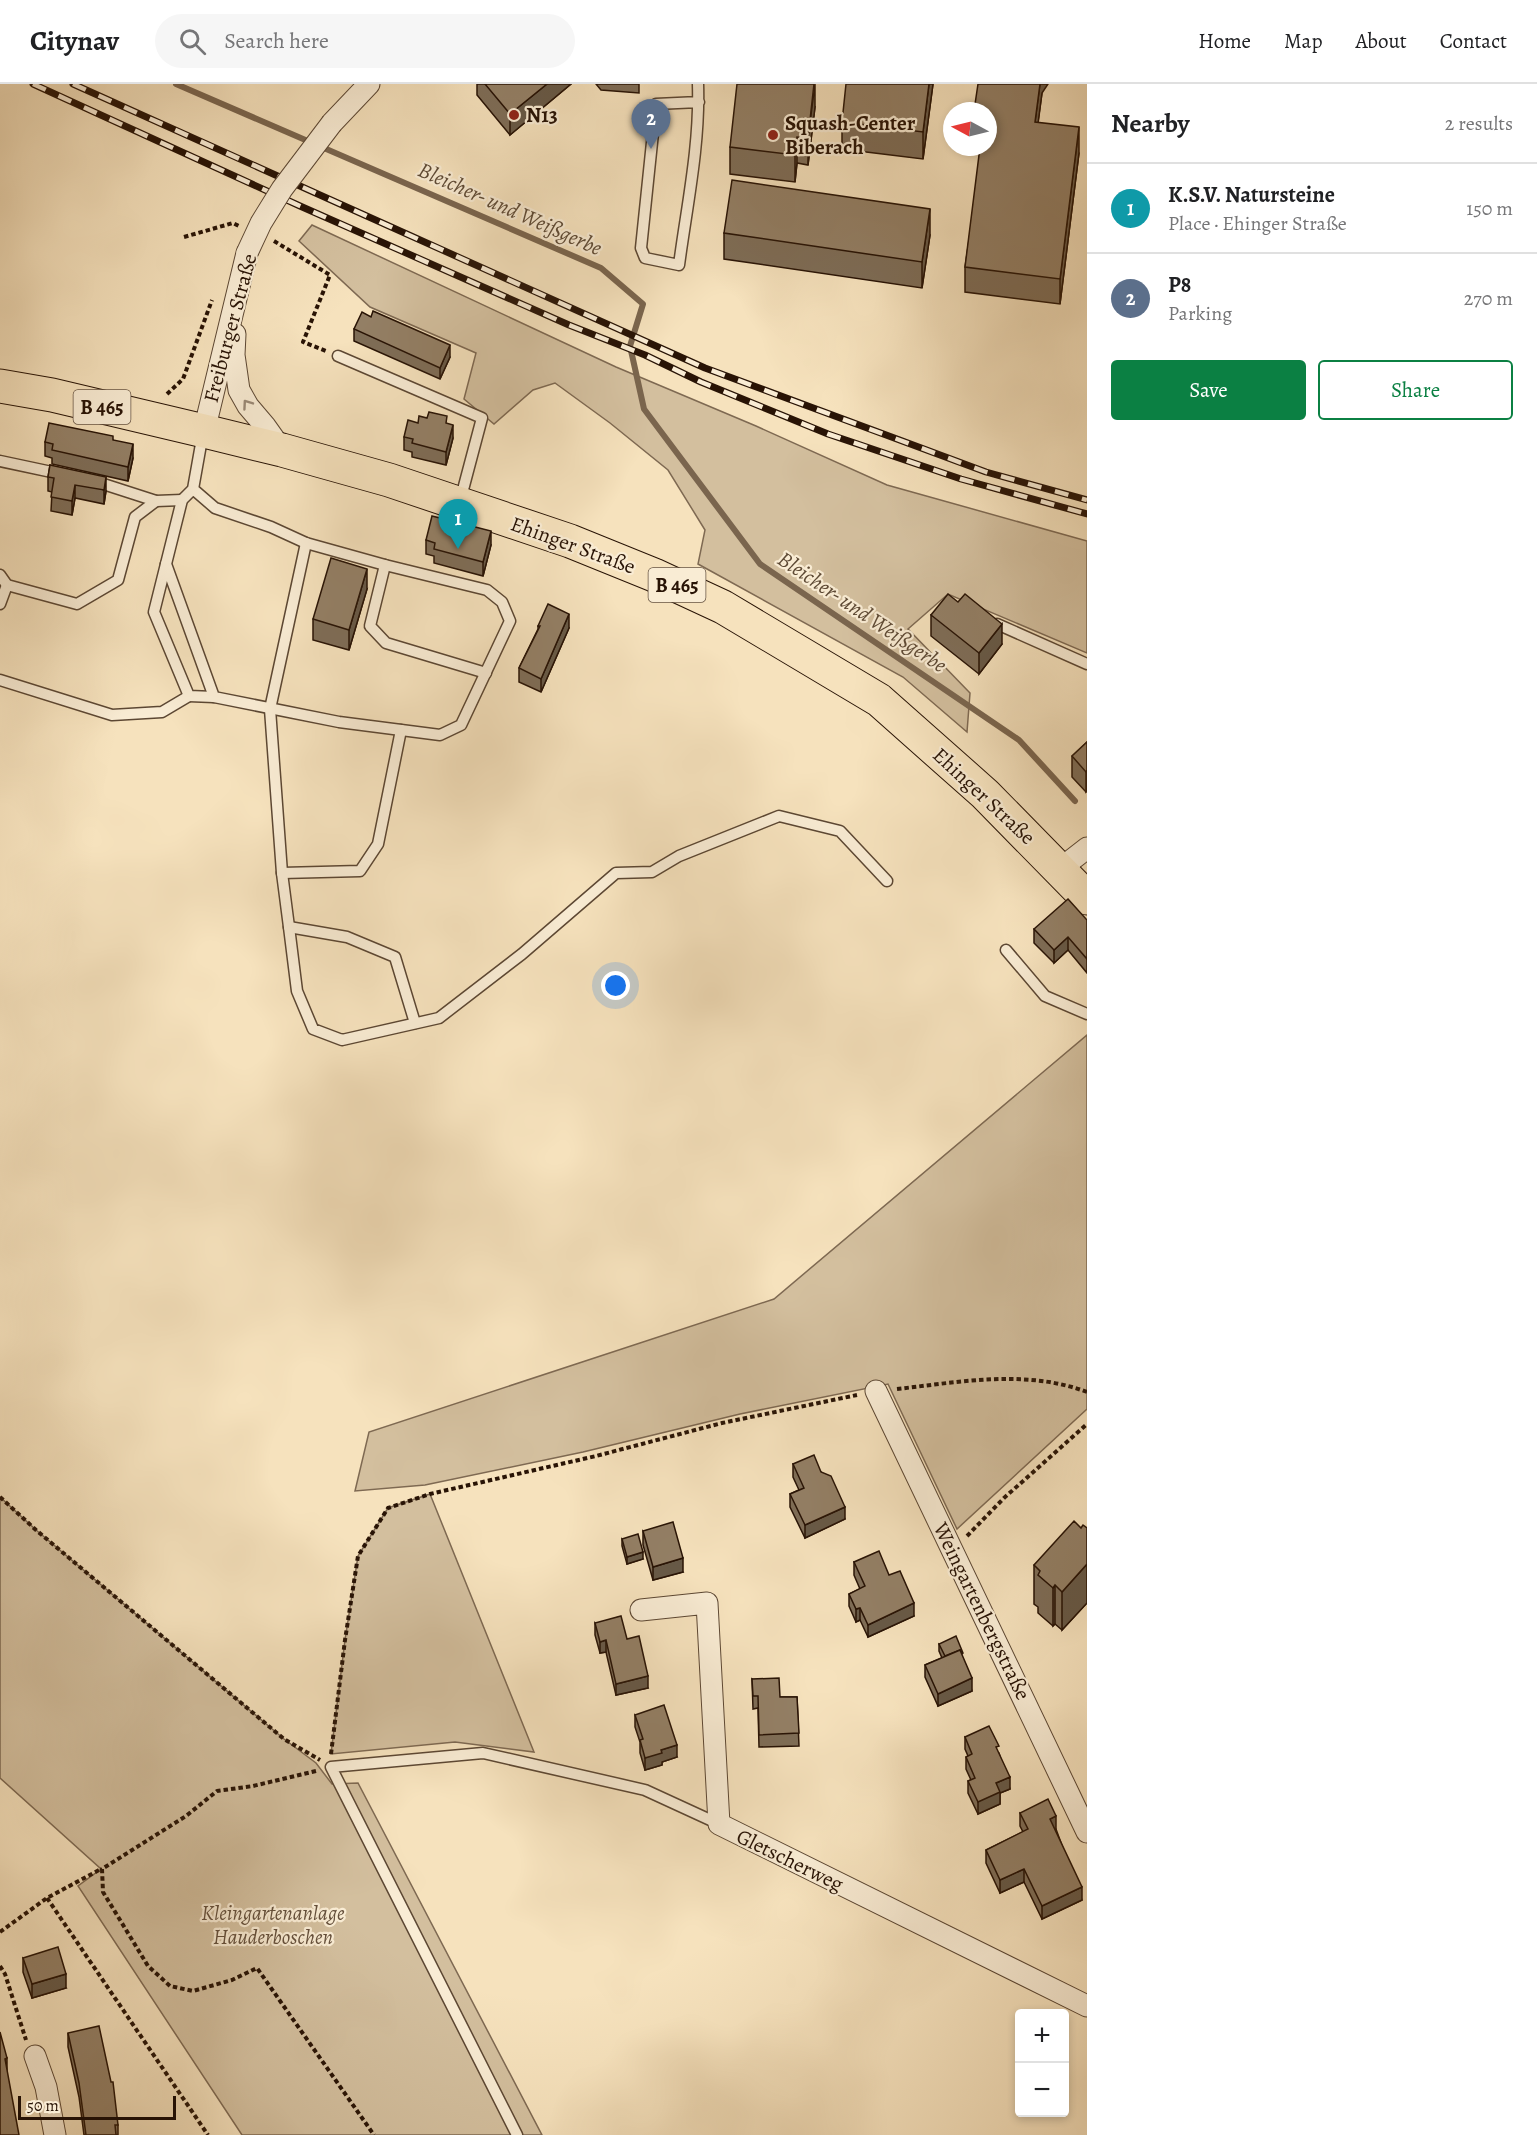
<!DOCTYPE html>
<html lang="en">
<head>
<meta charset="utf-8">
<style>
  :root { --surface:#fff; --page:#f6f6f6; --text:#202124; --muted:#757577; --line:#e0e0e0; --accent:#0b8043 }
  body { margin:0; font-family:Alegreya,serif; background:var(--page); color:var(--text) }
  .controls { position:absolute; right:18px; bottom:18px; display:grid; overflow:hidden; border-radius:6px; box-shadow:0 3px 9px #0003 }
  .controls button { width:54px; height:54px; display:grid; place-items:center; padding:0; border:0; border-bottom:2px solid var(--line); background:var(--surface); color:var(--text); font:30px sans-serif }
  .compass { position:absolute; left:943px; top:18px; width:54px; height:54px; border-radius:50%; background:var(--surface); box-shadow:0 3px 9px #0003; rotate:277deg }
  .scale { position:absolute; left:18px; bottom:15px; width:158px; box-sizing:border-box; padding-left:6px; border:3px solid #281305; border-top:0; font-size:16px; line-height:21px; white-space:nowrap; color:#281305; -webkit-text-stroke:4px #f9ecd4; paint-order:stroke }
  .you { position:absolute; left:616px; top:902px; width:21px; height:21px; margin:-15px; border:4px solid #fff; border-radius:50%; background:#1a73e8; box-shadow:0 0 0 9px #1a73e833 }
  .badge { display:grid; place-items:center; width:39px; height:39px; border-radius:50%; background:var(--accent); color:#fff; font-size:20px; font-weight:700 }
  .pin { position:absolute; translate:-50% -50px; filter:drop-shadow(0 2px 3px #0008) }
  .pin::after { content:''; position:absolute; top:32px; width:21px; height:18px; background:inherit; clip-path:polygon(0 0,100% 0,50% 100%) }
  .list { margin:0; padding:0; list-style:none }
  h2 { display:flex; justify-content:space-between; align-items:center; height:78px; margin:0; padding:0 24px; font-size:26px }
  h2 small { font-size:20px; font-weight:400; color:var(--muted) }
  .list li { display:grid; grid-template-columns:39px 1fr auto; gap:18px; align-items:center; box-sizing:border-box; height:90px; padding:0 24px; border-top:2px solid var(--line) }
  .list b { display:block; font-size:22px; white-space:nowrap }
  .list p { margin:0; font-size:20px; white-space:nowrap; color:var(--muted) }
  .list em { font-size:20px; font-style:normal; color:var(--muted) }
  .actions { display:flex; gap:12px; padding:18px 24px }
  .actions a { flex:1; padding:14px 0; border:2px solid var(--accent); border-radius:6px; text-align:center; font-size:21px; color:var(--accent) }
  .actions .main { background:var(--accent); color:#fff }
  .icon { flex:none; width:33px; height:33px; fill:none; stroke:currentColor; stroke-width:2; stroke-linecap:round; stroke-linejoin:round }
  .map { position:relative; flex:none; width:1087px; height:2051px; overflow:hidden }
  header { display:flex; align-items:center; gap:36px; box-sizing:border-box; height:84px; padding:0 30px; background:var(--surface); border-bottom:2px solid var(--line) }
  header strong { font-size:28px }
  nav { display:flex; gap:33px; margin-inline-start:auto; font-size:21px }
  .search { width:420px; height:54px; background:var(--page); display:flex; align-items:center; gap:15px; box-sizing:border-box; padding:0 21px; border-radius:33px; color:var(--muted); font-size:22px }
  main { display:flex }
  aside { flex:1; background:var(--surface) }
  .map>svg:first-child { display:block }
</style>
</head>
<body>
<header>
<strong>Citynav</strong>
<div class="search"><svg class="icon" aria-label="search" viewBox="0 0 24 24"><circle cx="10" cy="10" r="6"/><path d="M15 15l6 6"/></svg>Search here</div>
<nav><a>Home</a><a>Map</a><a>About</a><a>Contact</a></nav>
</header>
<main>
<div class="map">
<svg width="1087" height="2051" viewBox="0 0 1087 2051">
  <rect width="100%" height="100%" fill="#f6e2bd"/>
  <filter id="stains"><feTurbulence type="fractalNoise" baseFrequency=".00333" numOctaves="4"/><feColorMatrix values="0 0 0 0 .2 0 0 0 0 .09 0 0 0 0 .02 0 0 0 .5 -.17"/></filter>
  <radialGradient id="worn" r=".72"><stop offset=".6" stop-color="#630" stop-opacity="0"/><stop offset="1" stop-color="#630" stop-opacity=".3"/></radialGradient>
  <g fill="#d3bf9e" stroke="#7e6952" stroke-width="1.5">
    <polygon points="312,141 616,283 756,342 887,401 1087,457 1087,569 948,510 908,545 970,609 967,648 903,593 698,480 705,446 668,386 610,339 555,299 533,306 494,340 464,315 476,269 370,223 299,157"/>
    <polygon points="1087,951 1087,1325 957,1445 888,1300 740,1330 583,1368 425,1401 355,1407 369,1348 774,1215"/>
    <polygon points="430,1410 534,1668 455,1658 331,1670 345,1556 358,1472 388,1424"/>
    <polygon points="0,1413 36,1446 284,1655 316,1679 332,1700 358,1699 542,2051 242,2051 78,1802 101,1785 0,1694"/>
  </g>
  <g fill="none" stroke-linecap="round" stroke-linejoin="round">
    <polyline stroke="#7a654e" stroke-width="6" points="176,0 601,184 643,220 630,262 644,325 760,480 1019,656 1075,717"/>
    <defs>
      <g id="service">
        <path d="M 698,0 C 700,61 687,121 679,181 L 645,174 L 641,164 L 656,20 L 699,18"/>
        <polyline points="338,272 482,334 460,417"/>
        <polyline points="0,377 61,390"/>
        <polyline points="94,397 156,417 182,416"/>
        <polyline points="193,405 215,424 271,443 306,459 385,481 487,506 502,518 510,537 461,641 440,651 339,638 214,613 166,480 182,416 193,405 203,349"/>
        <polyline points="306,459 270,625 282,789 289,843 297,907 313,945 342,956 439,934 522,870 616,789 652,788 679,772 779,732 840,747 887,797"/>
        <polyline points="166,480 154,528 189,612 214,613"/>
        <polyline points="385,481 370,542 386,559 486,589"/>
        <polyline points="0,491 7,501 77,520 118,496 135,433 156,417"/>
        <polyline points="0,520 7,501"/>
        <polyline points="997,540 1087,580"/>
        <polyline points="0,596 112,631 162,628 189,612"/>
        <polyline points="282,789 360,787 378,760 401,646"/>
        <polyline points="289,843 347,853 395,873 415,939"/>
        <polyline points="1006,866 1045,912 1087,930"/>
        <polyline points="517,2051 331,1683 483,1669 645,1706 719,1740"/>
      </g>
      <g id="minor">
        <polyline points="332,39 369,0"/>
        <polyline points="235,250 234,271 239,306 248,322 265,342 282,366"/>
        <polyline points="204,347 247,169"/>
        <polyline points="1060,785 1087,764"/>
        <polyline points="876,1307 1087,1748"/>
        <polyline points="641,1526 707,1519 719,1740 1087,1922"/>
        <polyline points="35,1972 46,2003 55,2051"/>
      </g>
      <polyline id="primary" points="0,302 52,311 204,347 282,366 389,396 570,457 654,491 723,523 879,616 985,710 1087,814"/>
    </defs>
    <use href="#service" stroke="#5c4733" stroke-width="13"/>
    <use href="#minor" stroke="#5c4733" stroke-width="23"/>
    <use href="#primary" stroke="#281305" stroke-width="35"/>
    <g stroke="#281305" stroke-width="4" stroke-dasharray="4.5 3" stroke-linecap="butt">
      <polyline points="184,153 233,139 239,142"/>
      <polyline points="274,157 330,191 303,258 326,267"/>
      <polyline points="167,310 183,295 212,216"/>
      <path d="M 897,1305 C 960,1298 1026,1285 1087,1308"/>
      <polyline points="0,1413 36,1446 284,1655 320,1676"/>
      <polyline points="967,1452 1004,1414 1087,1340"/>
      <polyline points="331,1670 345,1556 358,1472 388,1424 430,1410 596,1372 722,1339 857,1311"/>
      <polyline points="316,1687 253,1702 217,1707 186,1732 102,1785 103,1808 148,1882 170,1902 193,1907 232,1896 257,1884 374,2051"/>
      <polyline points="47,1814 208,2051"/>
      <polyline points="0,1848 47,1814 101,1785"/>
      <polyline points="0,1882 5,1890 26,1956"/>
    </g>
    <use href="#service" stroke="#f9ecd4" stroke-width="10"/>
    <use href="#minor" stroke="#f9ecd4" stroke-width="21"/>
    <use href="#primary" stroke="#f6e2bd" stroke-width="33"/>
    <defs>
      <g id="rail">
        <polyline points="33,0 300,122 569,241 645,271 701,298 828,350 961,395 1087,430"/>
        <polyline points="73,0 705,284 986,388 1087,416"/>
      </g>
    </defs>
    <use href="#rail" stroke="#281305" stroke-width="7"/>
    <use href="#rail" stroke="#f9ecd4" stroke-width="4.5" stroke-dasharray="14" stroke-linecap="butt"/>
    <defs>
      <polyline id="minor-bridge" points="247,169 261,139 282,105 332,39"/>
    </defs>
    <use href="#minor-bridge" stroke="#5c4733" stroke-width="23" stroke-linecap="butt"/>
    <use href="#minor-bridge" stroke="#f9ecd4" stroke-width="21"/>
  </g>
  <g fill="#7e6d57" stroke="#281305" stroke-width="1.5">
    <polygon points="477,0 571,0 510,51 477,11"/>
    <polygon points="596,0 639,0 639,9 601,6"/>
    <polygon points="933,0 923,75 842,65 842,38"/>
    <polygon points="1042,9 1038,38 1079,69 1060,220 965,208 965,183 988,27"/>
    <polygon points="815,23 808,81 797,79 795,98 730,90 730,63"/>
    <polygon points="724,149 930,151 922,204 724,175"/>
    <polygon points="371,233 450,273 440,295 354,257 354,245"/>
    <polygon points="418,339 447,340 453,354 446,381 412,373 412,368 404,366 404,353"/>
    <polygon points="113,356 133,374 128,397 52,380 52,374 45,372 45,358"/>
    <polygon points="50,381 106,407 104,420 75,414 72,431 51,427 52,408 48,407 48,393"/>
    <polygon points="426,456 491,461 483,492 434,479 434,472 426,470"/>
    <polygon points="367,505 349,566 313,556 313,535"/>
    <polygon points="931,531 1002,560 979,590 931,552"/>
    <polygon points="538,542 569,544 541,608 519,598 519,584 538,545"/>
    <polygon points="1087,658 1087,707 1086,708 1072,693 1072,672"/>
    <polygon points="1087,836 1087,889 1068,866 1054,879 1034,859 1034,845"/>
    <polygon points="793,1380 821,1388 845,1435 805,1454 790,1423 790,1410 799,1406 793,1393"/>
    <polygon points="1081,1444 1087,1444 1087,1519 1062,1546 1055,1540 1053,1542 1038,1529 1038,1523 1034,1520 1034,1481"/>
    <polygon points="643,1447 683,1488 653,1496 643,1461"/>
    <polygon points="622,1455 643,1475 627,1480 622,1462"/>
    <polygon points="854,1478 889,1491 914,1532 868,1553 860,1536 856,1538 849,1522 849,1510 860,1505 854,1491"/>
    <polygon points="595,1539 648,1604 616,1611 606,1568 600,1569 595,1551"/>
    <polygon points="939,1560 963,1574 972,1607 938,1622 925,1593 925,1581 942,1574 939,1567"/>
    <polygon points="752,1595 780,1613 797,1613 799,1662 759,1663 758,1624 753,1625"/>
    <polygon points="635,1631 677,1673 662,1678 662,1681 645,1686 640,1669 640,1658 635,1643"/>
    <polygon points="965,1653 999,1669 1010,1705 1000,1709 1000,1720 978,1730 968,1709 968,1697 971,1696 966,1685 966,1673 968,1672 965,1665"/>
    <polygon points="1020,1729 1056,1745 1082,1816 1042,1835 1024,1798 1000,1809 986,1779 986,1766 1023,1748 1020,1742"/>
    <polygon points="23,1874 66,1904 32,1914 23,1888"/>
    <polygon points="68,1949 118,2041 118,2051 84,2051 79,2013 68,1963"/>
  </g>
  <g fill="#675947" stroke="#281305" stroke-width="1.5">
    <polygon points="547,0 571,0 510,51 510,30"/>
    <polygon points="815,0 815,23 808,81 808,54"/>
    <polygon points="929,0 933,0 923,75 923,48"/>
    <polygon points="1040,0 1048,0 1042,9 1035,63 1035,38"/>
    <polygon points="1079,43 1079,69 1060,220 1060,195"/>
    <polygon points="797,53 797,79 795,98 795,71"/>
    <polygon points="930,125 930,151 922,204 922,178"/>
    <polygon points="450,261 450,273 440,295 440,284"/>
    <polygon points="453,341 453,354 446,381 446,368"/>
    <polygon points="133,360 133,374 128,397 128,383"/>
    <polygon points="106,393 106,407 104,420 104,406"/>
    <polygon points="75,401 75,414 72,431 72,417"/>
    <polygon points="491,447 491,461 483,492 483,478"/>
    <polygon points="367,485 367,505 349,566 349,546"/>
    <polygon points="569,530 569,544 541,608 541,595"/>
    <polygon points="1002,540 1002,560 979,590 979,569"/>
    <polygon points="1087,686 1087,707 1086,708 1086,688"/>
    <polygon points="1068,853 1068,866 1054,879 1054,866"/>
    <polygon points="845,1423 845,1435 805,1454 805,1441"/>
    <polygon points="643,1468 643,1475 627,1480 627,1473"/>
    <polygon points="683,1474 683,1488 653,1496 653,1483"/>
    <polygon points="1087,1480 1087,1519 1062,1546 1062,1508"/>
    <polygon points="1055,1501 1055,1540 1053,1542 1053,1504"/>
    <polygon points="914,1519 914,1532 868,1553 868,1541"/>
    <polygon points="860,1524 860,1536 856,1538 856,1525"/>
    <polygon points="606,1556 606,1568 600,1569 600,1558"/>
    <polygon points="648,1592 648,1604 616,1611 616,1600"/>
    <polygon points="972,1594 972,1607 938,1622 938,1610"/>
    <polygon points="677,1661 677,1673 662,1678 662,1681 645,1686 645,1674 661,1666"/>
    <polygon points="1010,1693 1010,1705 1000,1709 1000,1720 978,1730 978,1718 996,1699"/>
    <polygon points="1056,1732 1056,1745 1050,1748 1050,1735"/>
    <polygon points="1024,1785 1024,1798 1000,1809 1000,1796"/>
    <polygon points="1082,1803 1082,1816 1042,1835 1042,1822"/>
    <polygon points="66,1890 66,1904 32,1914 32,1900"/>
    <polygon points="7,1974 7,1988 5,1975"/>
  </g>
  <g fill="#937f65" stroke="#281305" stroke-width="1.5">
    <polygon points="485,0 547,0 510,30"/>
    <polygon points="737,0 814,0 808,54 797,53 795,71 730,63"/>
    <polygon points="846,0 929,0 923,48 842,38"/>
    <polygon points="978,0 1040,0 1035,38 1079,43 1060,195 965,183 980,63 988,63 988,27 974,27"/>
    <polygon points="732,96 930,125 922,178 724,149"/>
    <polygon points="373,227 450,261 440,284 354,245 362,228 371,233"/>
    <polygon points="429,328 447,332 446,339 453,341 446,368 412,359 413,355 404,353 408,336 418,339 419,332 427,334"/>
    <polygon points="49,339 113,352 113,356 133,360 128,383 52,366 53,360 45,358"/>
    <polygon points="50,381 106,393 104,406 75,401 72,417 51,413 54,394 48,393"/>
    <polygon points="432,432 491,447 483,478 434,465 435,459 426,456"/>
    <polygon points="331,474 367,485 349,546 313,535"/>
    <polygon points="948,510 958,518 965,510 1002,540 979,569 931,531"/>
    <polygon points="548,520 569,530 541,595 519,584 540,542 538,542"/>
    <polygon points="1087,658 1087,686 1086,688 1072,672"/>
    <polygon points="1068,815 1087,836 1087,875 1068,853 1054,866 1034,845"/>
    <polygon points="814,1371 821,1388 831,1392 845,1423 805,1441 790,1410 804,1404 793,1380"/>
    <polygon points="1074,1437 1081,1444 1083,1441 1087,1444 1087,1480 1062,1508 1055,1501 1053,1504 1038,1491 1040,1487 1034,1481"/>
    <polygon points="673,1438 683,1474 653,1483 643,1447"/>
    <polygon points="638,1450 643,1468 627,1473 622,1455"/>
    <polygon points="879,1467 889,1491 900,1487 914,1519 868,1541 860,1524 856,1525 849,1510 865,1502 854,1478"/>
    <polygon points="621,1532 627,1555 639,1552 648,1592 616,1600 606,1556 600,1558 595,1539"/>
    <polygon points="956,1552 963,1569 962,1570 960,1566 945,1572 939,1560"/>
    <polygon points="960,1566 972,1594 938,1610 925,1581"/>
    <polygon points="779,1594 780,1613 797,1613 799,1649 759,1651 758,1612 753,1612 752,1595"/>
    <polygon points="664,1621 677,1661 661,1666 662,1669 645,1674 640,1656 643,1655 635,1631"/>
    <polygon points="989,1642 999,1662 996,1663 1010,1693 996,1699 1000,1708 978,1718 968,1697 975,1694 966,1673 972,1670 965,1653"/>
    <polygon points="1048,1715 1056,1732 1050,1735 1082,1803 1042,1822 1024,1785 1000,1796 986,1766 1028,1745 1020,1729"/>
    <polygon points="58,1863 66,1890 32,1900 23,1874"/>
    <polygon points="99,1942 111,1998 113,1998 118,2041 115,2041 116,2051 86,2051 79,1999 68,1949"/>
    <polygon points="0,1948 7,1974 5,1975 19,2051 0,2051"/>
  </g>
  <defs><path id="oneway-chevron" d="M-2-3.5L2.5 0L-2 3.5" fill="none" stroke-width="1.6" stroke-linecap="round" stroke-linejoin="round" transform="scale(1.5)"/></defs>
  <use stroke="#9b8a77" href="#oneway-chevron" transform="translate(247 320) rotate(-125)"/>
  <g fill="#8f2418" stroke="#f9ecd4" stroke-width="2">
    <circle cx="514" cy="31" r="6"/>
    <circle cx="773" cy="51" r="6"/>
  </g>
  <g text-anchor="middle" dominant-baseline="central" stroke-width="4.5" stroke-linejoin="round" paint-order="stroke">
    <g fill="#f9ecd4" stroke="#675443" stroke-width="1.5">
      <rect x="73.5" y="306" width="57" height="34" rx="4.5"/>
      <rect x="648.5" y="484" width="57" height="34" rx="4.5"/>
    </g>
    <g font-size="20" font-weight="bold" fill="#281305">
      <text x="102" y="323">B 465</text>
      <text x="677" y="501">B 465</text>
    </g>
    <g font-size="21" font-weight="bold" fill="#281305" stroke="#f9ecd4" text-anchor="start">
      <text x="526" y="31">N13</text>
      <text x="785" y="39">Squash-Center<tspan x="785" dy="24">Biberach</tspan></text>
    </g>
    <g font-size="21" fill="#281305" stroke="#f9ecd4">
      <text transform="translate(230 244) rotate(-75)">Freiburger Straße</text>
      <text transform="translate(573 461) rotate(20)">Ehinger Straße</text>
      <text transform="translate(984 712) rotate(43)">Ehinger Straße</text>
      <text transform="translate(982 1527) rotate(64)">Weingartenbergstraße</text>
      <text transform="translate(790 1776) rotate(26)">Gletscherweg</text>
    </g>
    <g font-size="21" font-style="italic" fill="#644f3b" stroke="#f9ecd4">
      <text x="273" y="1829">Kleingartenanlage<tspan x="273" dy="24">Hauderboschen</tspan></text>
    </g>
    <g font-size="22" font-style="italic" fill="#5e4a35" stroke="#f9ecd4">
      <text transform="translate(510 125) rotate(24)">Bleicher- und Weißgerbe</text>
      <text transform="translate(862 528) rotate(34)">Bleicher- und Weißgerbe</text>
    </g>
  </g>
  <rect width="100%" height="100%" filter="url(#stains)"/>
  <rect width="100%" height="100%" fill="url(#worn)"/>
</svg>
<div class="controls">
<button>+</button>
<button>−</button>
</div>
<svg class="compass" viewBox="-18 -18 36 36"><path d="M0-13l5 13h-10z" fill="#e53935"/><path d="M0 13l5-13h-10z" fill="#757577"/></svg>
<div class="scale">50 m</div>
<div class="you"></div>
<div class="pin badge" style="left:458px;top:465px;background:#0f9aa8">1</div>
<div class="pin badge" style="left:651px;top:65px;background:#5c6f8a">2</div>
</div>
<aside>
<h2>Nearby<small>2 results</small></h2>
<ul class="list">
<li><span class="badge" style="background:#0f9aa8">1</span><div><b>K.S.V. Natursteine</b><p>Place · Ehinger Straße</p></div><em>150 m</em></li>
<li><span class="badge" style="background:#5c6f8a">2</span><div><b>P8</b><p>Parking</p></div><em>270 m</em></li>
</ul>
<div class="actions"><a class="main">Save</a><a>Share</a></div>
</aside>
</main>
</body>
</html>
